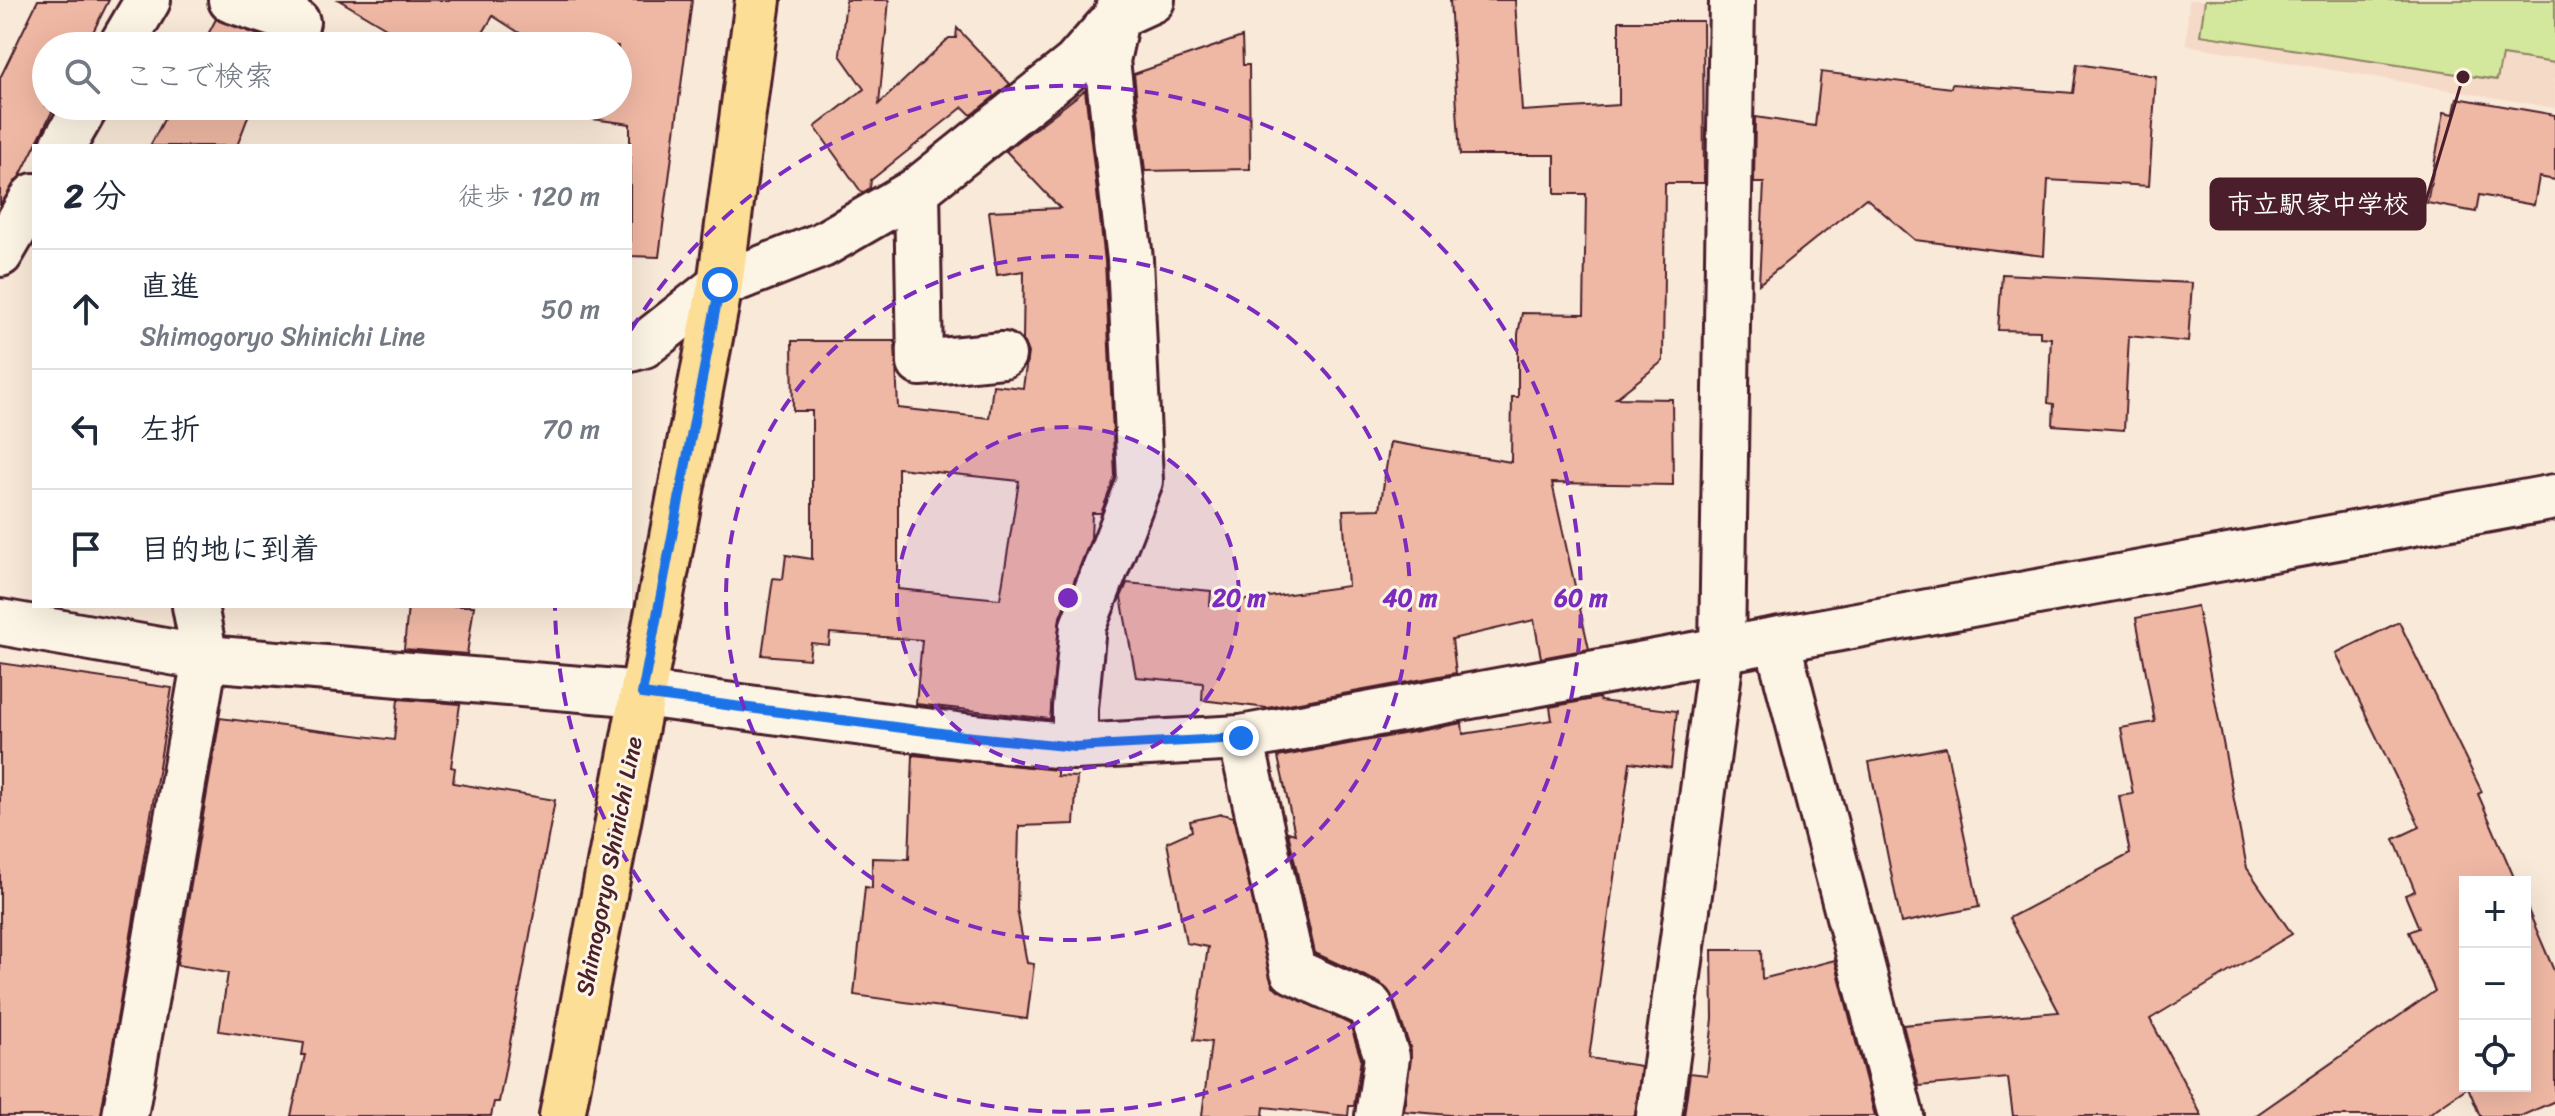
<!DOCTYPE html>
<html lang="ja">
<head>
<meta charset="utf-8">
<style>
  :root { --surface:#fff; --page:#f2f2f3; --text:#1f2937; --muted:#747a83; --line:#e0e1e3 }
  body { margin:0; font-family:Sriracha,"Klee One",sans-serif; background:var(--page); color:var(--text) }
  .controls { position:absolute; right:24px; bottom:24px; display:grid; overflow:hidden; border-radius:0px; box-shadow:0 8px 32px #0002 }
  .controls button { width:72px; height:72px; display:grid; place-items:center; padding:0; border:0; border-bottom:2px solid var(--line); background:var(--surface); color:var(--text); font:40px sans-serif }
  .stop { position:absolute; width:24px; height:24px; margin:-18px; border:6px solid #1a73e8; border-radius:50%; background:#fff }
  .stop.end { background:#1a73e8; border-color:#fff; box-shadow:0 2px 8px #0008 }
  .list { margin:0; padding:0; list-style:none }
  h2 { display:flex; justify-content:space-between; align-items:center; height:104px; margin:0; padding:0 32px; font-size:34px }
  h2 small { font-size:26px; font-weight:400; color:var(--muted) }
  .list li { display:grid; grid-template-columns:52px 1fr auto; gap:24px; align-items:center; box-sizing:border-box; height:120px; padding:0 32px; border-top:2px solid var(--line) }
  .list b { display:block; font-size:30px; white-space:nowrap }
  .list p { margin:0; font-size:26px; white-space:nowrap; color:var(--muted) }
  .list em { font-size:26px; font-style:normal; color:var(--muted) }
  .icon { flex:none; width:44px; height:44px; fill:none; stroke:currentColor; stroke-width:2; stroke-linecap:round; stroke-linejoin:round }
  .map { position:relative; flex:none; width:2555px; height:1116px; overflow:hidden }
  .search { position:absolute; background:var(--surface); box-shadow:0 8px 32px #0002; left:32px; top:32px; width:600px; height:88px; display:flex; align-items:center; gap:20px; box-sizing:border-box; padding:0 28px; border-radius:44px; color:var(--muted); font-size:30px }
  .panel { position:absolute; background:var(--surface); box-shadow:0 8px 32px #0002; left:32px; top:144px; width:600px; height:464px; border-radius:0px }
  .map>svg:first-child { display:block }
</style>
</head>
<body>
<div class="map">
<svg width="2555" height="1116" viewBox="0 0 2555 1116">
  <rect width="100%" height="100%" fill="#f9e9d8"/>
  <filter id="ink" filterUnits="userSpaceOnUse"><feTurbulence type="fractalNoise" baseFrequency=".0125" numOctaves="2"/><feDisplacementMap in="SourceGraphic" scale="16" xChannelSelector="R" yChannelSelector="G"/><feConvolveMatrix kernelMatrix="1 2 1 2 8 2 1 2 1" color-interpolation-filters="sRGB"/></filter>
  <g filter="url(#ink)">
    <polygon fill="#f6dac8" points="2189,0 2555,0 2555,108 2186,45"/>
    <polygon fill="#d3e89d" stroke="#8e8464" stroke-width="2" points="2205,0 2555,0 2555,63 2502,55 2497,80 2200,35"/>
    <g fill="#efb8a4" stroke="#4a1f2b" stroke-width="2" fill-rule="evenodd">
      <polygon points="38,0 109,0 86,46 46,46 46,106 55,106 20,176 0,205 0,78"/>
      <polygon points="339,0 692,0 659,257 630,256 630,124 569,116 571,106 618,106 618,46 540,46 493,16 475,46 384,46 377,42 386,28"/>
      <polygon points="846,0 889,0 879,104 949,38 956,38 957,28 1010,84 971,115 963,107 871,180 870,188 862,193 815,127 864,89 840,55"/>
      <polygon points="1450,0 1515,0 1522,111 1619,105 1619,21 1703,21 1704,183 1665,183 1663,361 1616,398 1672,399 1673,485 1552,483 1589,649 1541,658 1534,620 1452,639 1456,673 1267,708 1202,700 1203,683 1136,677 1121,597 1127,583 1211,591 1210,605 1348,586 1343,510 1380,509 1390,442 1511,462 1512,397 1518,397 1518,334 1522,313 1584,314 1586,194 1555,194 1555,155 1460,155"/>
      <polygon points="216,19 277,42 275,46 202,46"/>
      <polygon points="1242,37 1243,65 1249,65 1250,169 1145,171 1134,74"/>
      <polygon points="2077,64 2156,76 2149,186 2048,180 2044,256 1915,240 1866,198 1759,284 1764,183 1754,183 1755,117 1815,126 1821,72 1951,88 1952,84 2073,93"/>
      <path d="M 1085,90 L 1105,261 L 1115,477 L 1101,513 L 1092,513 L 1091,538 L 1060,617 L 1050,719 L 916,704 L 922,640 L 830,633 L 829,645 L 811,643 L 809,659 L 762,655 L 773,578 L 783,579 L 786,555 L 812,559 L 812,411 L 793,411 L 792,341 L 895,341 L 898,408 L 989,418 L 993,385 L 1023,388 L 1028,353 L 1023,341 L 1024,271 L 997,275 L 989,211 L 1060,208 L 1006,151 ZM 898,468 L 1019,481 L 1000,599 L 898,589 Z"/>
      <polygon points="2457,98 2555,115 2555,180 2539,177 2534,205 2479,195 2476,212 2427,203 2444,112 2454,114"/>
      <polygon points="171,106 252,106 237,146 150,146"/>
      <polygon points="2002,274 2192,283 2188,342 2129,336 2124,430 2053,425 2054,404 2048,403 2051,338 2040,337 2040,331 1998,330"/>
      <polygon points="408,606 474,606 467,654 404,649"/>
      <polygon points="2197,606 2247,868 2292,934 2150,1019 2202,1116 2013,1116 2008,1078 1919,1086 1903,1025 2059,1012 2009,918 2130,854 2119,796 2133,794 2121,728 2155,722 2136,618"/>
      <polygon points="2399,622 2482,792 2478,794 2516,882 2465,882 2465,1086 2525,1086 2525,903 2555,973 2555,1101 2521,1116 2480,1116 2468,1087 2426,1116 2255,1116 2435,991 2409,932 2419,928 2405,895 2415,891 2394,839 2420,827 2336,653"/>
      <polygon points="0,663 172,688 101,1116 0,1116"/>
      <polygon points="1599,698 1600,701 1677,711 1671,768 1630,762 1589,1058 1641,1066 1635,1116 1462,1116 1404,1111 1411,1050 1393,998 1380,983 1315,953 1288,832 1295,834 1278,757 1462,723 1463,734 1552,720 1550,707"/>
      <polygon points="398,699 460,704 451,767 455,768 453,783 555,800 499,1102 494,1102 491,1116 291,1116 305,1055 302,1055 304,1043 219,1031 228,973 177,965 220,718 394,740"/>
      <polygon points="1946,747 1979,907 1901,923 1869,762"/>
      <polygon points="913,755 1057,770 1057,776 1077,777 1074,824 1019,826 1017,909 1027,963 1034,964 1027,1019 854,995 865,887 872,888 872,858 909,859"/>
      <polygon points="1222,814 1233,817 1273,986 1350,1024 1361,1059 1354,1106 1349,1106 1348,1116 1264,1107 1263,1116 1202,1116 1211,1042 1194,1040 1208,947 1186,943 1167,842 1192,831 1190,821"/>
      <polygon points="1712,950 1761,950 1762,979 1835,960 1875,1116 1684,1116 1690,1073 1707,1075 1713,1018"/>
    </g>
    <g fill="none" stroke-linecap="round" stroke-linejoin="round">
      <defs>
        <g id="minor">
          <polyline points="231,0 297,22"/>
          <polyline points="121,46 148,0"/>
          <polyline points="63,146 86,106"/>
          <polyline points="917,190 920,363 1003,355"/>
          <polyline points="0,254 34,196"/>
          <polyline points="630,349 644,345 720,285 822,245 917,190 1075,64 1117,16 1152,0"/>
          <polyline points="0,622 205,658 642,694 964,736 1075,747 1241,738 2555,497"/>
          <polyline points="1777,640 1901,1116"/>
          <polyline points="1241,738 1293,971 1370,1006 1387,1057 1378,1116"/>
          <polyline points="1075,747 1075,708 1083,626 1140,481 1130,259 1107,61 1120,0"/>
          <polyline points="125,1116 205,658 195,606"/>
          <polyline points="1659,1116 1722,650 1732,0"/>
        </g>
        <polyline id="major" points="562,1116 720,285 758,0"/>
      </defs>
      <use href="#minor" stroke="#4a1f2b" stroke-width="50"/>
      <use href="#major" stroke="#4a1f2b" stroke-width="50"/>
      <use href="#minor" stroke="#fcf5e5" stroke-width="44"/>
      <use href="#major" stroke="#fcde96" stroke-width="44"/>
    </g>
  </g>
  <g fill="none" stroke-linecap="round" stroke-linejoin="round" filter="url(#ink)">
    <polyline stroke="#1a73e8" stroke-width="10" points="720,285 642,694 964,736 1075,747 1241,738"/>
  </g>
  <circle cx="1068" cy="598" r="171" fill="#7b2cbf" fill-opacity=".12"/>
  <g fill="none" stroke="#7b2cbf" stroke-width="4" stroke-dasharray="14 10">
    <circle cx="1068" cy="598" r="171"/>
    <circle cx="1068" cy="598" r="342"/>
    <path d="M631 330A513 513 0 1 1 555 607"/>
  </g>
  <g text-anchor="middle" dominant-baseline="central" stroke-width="6" stroke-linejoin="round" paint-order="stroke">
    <g font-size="24" fill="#4a1f2b" stroke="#fcf5e5">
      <text transform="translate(609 866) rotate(-79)">Shimogoryo Shinichi Line</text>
    </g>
  </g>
  <circle cx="1068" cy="598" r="12" fill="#7b2cbf" stroke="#fcf5e5" stroke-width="4"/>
  <g font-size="24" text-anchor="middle" font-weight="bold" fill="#7b2cbf" stroke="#fcf5e5" stroke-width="6" stroke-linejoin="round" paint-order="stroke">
    <text x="1239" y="606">20 m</text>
    <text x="1410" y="606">40 m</text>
    <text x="1581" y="606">60 m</text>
  </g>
  <path fill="none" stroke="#4a1f2b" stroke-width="3" d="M2463 77L2425 204"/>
  <circle fill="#4a1f2b" stroke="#fcf5e5" stroke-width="3" cx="2463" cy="77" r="8"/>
  <rect fill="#4a1f2b" stroke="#4a1f2b" stroke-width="3" x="2211" y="179" width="214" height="50" rx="8"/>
  <g font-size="26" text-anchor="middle" font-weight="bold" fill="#fff">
    <text x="2318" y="213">市立駅家中学校</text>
  </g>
</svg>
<div class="controls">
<button>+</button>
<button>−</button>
<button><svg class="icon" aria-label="locate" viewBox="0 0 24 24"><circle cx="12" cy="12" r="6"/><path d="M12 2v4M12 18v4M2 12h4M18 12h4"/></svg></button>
</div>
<div class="stop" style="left:720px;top:285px"></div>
<div class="stop end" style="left:1241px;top:738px"></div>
<div class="search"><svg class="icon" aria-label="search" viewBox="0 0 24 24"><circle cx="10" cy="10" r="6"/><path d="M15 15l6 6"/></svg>ここで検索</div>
<section class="panel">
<h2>2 分<small>徒歩 · 120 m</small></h2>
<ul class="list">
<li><svg class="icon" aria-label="ahead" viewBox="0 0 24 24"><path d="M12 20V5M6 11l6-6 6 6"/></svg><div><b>直進</b><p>Shimogoryo Shinichi Line</p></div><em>50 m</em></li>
<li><svg class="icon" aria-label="left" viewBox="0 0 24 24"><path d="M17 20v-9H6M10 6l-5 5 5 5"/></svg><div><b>左折</b></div><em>70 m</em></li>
<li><svg class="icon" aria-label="arrive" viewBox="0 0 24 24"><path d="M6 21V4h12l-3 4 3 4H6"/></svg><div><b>目的地に到着</b></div></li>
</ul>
</section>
</div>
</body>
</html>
